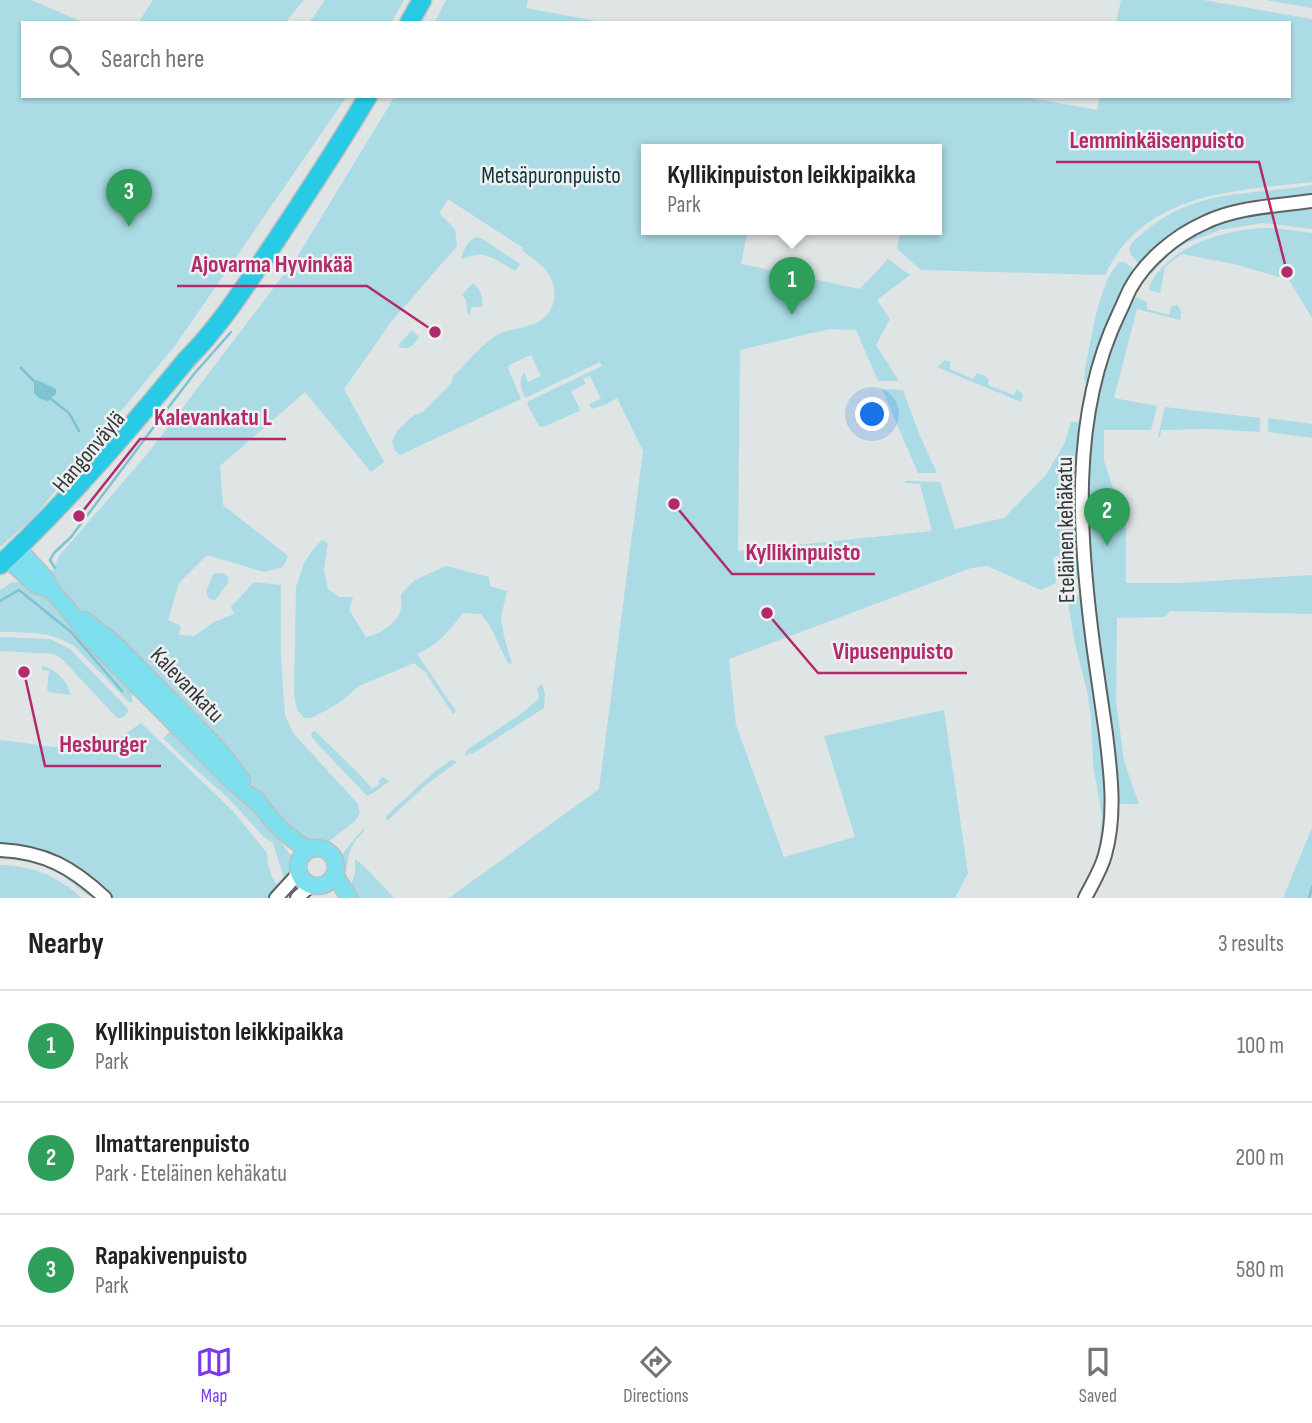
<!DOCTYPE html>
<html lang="en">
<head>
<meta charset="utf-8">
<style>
  :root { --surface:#fff; --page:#f6f6f6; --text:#202124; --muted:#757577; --line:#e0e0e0; --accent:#7c3aed }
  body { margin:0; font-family:"Sofia Sans Condensed",sans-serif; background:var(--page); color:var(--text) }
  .you { position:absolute; left:873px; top:415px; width:24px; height:24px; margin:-18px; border:5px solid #fff; border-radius:50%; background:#1a73e8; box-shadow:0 0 0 10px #1a73e833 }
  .badge { display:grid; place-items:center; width:46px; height:46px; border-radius:50%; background:var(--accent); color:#fff; font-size:23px; font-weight:700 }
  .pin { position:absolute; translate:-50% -58px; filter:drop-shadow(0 2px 4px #0008) }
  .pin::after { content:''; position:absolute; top:37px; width:24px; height:21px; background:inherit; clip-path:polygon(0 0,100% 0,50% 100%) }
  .popup { position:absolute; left:641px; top:144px; width:301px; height:91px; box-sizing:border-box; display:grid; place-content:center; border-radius:0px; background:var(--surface); filter:drop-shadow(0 2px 5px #0005); font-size:23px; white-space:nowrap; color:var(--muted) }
  .popup b { font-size:26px; color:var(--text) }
  .popup::after { content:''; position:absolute; left:50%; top:100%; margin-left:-14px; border:14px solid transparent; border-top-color:var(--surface) }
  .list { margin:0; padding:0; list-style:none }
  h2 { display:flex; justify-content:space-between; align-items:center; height:91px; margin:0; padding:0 28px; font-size:30px }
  h2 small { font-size:23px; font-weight:400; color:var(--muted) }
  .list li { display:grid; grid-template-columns:46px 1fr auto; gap:21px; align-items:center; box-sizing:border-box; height:112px; padding:0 28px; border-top:2px solid var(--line) }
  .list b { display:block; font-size:26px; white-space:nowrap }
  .list p { margin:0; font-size:23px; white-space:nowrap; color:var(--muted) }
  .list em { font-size:23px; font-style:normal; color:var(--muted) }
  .icon { flex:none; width:38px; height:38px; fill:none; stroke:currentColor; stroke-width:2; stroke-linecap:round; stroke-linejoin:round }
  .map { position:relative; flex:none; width:1312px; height:898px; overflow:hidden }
  .search { position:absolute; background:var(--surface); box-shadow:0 2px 5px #0004; left:21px; right:21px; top:21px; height:77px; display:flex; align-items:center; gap:18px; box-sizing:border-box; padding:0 24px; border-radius:0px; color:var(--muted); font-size:26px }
  .sheet { height:427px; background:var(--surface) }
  nav { display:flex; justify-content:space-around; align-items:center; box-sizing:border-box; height:98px; border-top:2px solid var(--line); background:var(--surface); font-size:19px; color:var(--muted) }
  nav a { display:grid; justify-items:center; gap:4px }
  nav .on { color:var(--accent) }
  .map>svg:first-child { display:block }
</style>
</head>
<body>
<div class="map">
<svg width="1312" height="898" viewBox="0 0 1312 898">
  <rect width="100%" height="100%" fill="#dfe4e5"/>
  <g fill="#abdce6">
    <polygon points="0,0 31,0 85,23 23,23 23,96 347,96 177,343 33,518 0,547"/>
    <polygon points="153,0 304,0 285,23 138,23"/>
    <polygon points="325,0 404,0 391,23 309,23"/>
    <polygon points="446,0 528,0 526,8 607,23 434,23"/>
    <path d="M 1121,0 L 1203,0 L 1312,19 L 1312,182 C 1233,191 1144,192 1105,275 L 921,270 L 897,249 L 901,229 L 937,229 L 937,149 L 647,149 L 647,229 L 748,229 L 741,264 L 860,289 L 888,259 L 910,275 L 877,300 L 890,319 L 876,345 L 899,381 L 878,381 L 856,330 L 829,329 L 740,350 L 738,551 L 932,531 L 920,484 L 904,483 L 906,481 L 940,482 L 955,529 L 1004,518 L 1046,475 L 1065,442 L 1071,422 L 1081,422 L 1073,466 L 1077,480 L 1081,578 L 1069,579 L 1064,577 L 1061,572 L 1059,556 L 1053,557 L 1056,583 L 1041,590 L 987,566 L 971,568 L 729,659 L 736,725 L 784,857 L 855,837 L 824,736 L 944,710 L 968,873 L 955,898 L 449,898 L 599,789 L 643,451 L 617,398 L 607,404 L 592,409 L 589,404 L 601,399 L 590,376 L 583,379 L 586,384 L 571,391 L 580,409 L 579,411 L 543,427 L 539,426 L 527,404 L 529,401 L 602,366 L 600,362 L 525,398 C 521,387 518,382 524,372 L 528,382 L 541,376 L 531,355 L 509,365 L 508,368 L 521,399 L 400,455 L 395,451 L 392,441 L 397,431 L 414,415 L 423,412 L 451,384 L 453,376 C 466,364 482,344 497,335 C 510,328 525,329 538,322 C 559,311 559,283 543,267 C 537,261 529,256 522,250 L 523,248 L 448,199 L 439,213 L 455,229 L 457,246 L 391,322 L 344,389 L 384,462 L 371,472 L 305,392 L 220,466 L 223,505 L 288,556 L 283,567 L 264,572 L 207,555 L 179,583 L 168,620 L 181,626 L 179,635 L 194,636 L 214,622 L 234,614 L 231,607 L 254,582 L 281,585 L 281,658 L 285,715 L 293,733 L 358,804 L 360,813 L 355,821 L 328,842 L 317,845 L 303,843 L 259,795 L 248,779 L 69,598 L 51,575 L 59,556 L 149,452 L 297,257 L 395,96 L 1019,96 L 1097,110 L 1100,96 L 1289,96 L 1289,23 L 1116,23 Z"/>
    <polygon points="1266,0 1312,0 1312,8"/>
    <path d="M 1312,185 L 1312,196 L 1232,207 L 1140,265 C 1124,249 1127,246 1144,232 C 1196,188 1249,196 1312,185 Z"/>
    <path d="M 1312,207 L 1312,229 L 1263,223 L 1220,230 L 1189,242 L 1178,248 L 1169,255 L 1152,273 L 1149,271 C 1202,217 1241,216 1312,207 Z"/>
    <path d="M 1258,228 L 1273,228 L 1312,233 L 1312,318 L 1289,280 L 1234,264 L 1182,254 L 1165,267 L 1160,293 L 1149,290 C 1150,283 1154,277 1159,271 C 1183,243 1222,232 1258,228 Z"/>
    <path d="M 476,237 L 481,238 L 520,264 L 515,271 C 504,265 490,253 477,255 C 471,255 466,259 461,259 C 464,250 467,241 476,237 Z"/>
    <path d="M 1120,262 L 1124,262 L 1136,271 L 1089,384 L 1086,383 L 1084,379 L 1085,369 C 1091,342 1099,279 1120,262 Z"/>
    <path d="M 473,283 C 481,290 483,297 482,307 L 471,307 L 470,315 L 468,314 L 466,300 L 462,295 Z"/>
    <path d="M 1136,297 L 1147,302 L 1147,309 L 1169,315 L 1171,306 L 1177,305 C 1182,310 1182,313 1180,320 L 1137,309 L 1114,398 L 1157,406 L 1151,430 L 1104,430 L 1104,461 L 1114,491 L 1126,511 L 1126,583 L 1180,583 L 1312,575 L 1312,614 L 1170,611 L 1164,617 L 1117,618 L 1116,701 L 1124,761 L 1139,804 L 1121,804 L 1117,798 C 1108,722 1096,646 1091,570 C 1087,511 1086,453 1097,394 C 1101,379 1109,364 1113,349 C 1119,332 1120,307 1136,297 Z"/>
    <path d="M 412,330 L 419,337 C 414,345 408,352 398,346 Z"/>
    <polygon points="945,360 950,362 950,369 973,379 977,373 985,376 989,380 988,385 1014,395 1017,389 1023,395 1021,402 937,367"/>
    <polygon points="882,389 903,390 920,436 937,473 918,473"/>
    <polygon points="1165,407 1260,418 1260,432 1210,429 1161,430 1160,437 1158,437"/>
    <polygon points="1268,418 1312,424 1312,438 1268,432"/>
    <path d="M 322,540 L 328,543 L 324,570 L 328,589 L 339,597 L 353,597 L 349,610 L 366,637 C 378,635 396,624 400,612 C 402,607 401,599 401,594 L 415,580 L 446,566 L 489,577 L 490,586 L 507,591 L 501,618 L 504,637 L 512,663 L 508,664 L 489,624 L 481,614 L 463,613 C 450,630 437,646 417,654 L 456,711 L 453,714 L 426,673 L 414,663 L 359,686 L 343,700 L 327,710 L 311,718 L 304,718 L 297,709 L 294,695 L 296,587 L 304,563 L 314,548 Z"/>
    <polygon points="223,573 228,577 228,583 215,600 209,599 206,592 213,574"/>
    <path d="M 17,582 C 52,592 104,659 129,688 L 132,694 L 132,703 L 130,703 L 74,646 C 47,630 30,633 0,632 L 0,590 L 11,583 Z"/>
    <polygon points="1074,595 1077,595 1082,600 1083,621 1106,776 1107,803 1101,849 1099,848 1102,817 1093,764 1091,717 1088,696 1074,639 1067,596"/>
    <polygon points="0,637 50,639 70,649 129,710 125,716 118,719 62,659 54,654 0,651"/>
    <path d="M 42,666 C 54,668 70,682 70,695 L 49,692 L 47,689 L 49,671 L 42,670 Z"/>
    <polygon points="542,684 545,694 544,708 472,754 470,753 465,756 465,753 468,749 522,713 537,700 539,697 537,688"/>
    <polygon points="141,723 233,811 267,853 268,865 272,877 279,888 271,898 112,898 88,877 0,845 0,740 102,753 106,752 120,738"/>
    <polygon points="315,731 363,778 372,789 380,784 378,781 383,777 389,781 375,792 367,796 315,741 311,736 312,732"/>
    <polygon points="170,732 194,756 214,768 272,829 291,856 290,873 285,882 273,843 264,837 228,798 182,757 163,738"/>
    <polygon points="451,760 457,762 427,784 388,820 386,820 386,816 433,773"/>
    <polygon points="1312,828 1312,898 1284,898 1285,893"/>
    <path d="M 364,829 L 365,830 C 362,834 356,839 354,843 C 346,855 348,870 344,883 C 329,862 350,844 364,829 Z"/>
    <path d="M 0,855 L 40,861 L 72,877 L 96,898 C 86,897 70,880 60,874 C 41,863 21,860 0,859 Z"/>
    <polygon points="355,859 365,867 394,898 357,898 349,889 355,873"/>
    <path d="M 0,865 C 34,866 57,876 82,898 L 0,898 Z"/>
  </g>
  <polygon fill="#7dc3d2" points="37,380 56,389 56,394 48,401 40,399 34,393 34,383"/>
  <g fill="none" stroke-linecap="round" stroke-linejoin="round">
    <g stroke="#7dc3d2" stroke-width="2.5">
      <polyline points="21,368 35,382"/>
      <polyline points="51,399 69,413 79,431"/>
      <polyline points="55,568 50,560 54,553 71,537 168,408 194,374 231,332"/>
      <polyline points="0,601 19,590 71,632 122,691"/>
      <polyline points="1309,898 1312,887"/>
    </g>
    <defs>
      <g id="minor">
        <path d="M 0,850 C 45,852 73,868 105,898"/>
        <polyline points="276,898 298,874"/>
        <polyline points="297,898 310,886"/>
        <path d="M 1085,898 C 1092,884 1101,870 1105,855 C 1116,815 1111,775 1106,734 C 1102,706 1098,678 1094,651 C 1079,540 1069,417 1119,313 C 1123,305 1126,297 1130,289 C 1145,261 1175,236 1204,223 C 1237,207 1276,206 1312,201"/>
      </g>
      <g id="major">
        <polyline points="18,549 46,579 51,590 67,608 90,638 231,780 261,806"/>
        <polyline points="7,558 36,585 51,590"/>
        <polyline points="84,620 115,644 217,748 242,780"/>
        <path d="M 255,798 C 269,818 287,840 310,849"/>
        <circle cx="317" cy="867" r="19"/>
        <polyline points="335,875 349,898"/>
      </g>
      <g id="highway">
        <polyline points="409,23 422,0"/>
        <path d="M 0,565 C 68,501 128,431 187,359 C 219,327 244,288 269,251 C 303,200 337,149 368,96"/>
      </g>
    </defs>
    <use href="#minor" stroke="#5d6162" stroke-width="16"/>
    <use href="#major" stroke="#bfbfbf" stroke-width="19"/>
    <use href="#highway" stroke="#bfbfbf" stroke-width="21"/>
    <use href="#minor" stroke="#fff" stroke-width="12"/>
    <use href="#major" stroke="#7edfef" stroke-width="16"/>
    <use href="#highway" stroke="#28cae5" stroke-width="18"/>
  </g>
  <g text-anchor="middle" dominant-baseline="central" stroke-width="5" stroke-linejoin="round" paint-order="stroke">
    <g font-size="23" fill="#11343a" stroke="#edf1f2">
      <text x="551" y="176">Metsäpuronpuisto</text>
    </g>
    <g font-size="23" fill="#363838" stroke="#edf1f2">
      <text transform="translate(89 452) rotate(-50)">Hangonväylä</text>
      <text transform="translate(1066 530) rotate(-91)">Eteläinen kehäkatu</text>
      <text transform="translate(187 685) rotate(46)">Kalevankatu</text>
    </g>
  </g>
  <path fill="none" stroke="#b32a6a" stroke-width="2.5" d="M1287 272L1259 162H1056M435 332L367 286H177M79 516L140 439H286M674 504L732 574H875M767 613L818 673H967M24 672L45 766H161"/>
  <g fill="#b32a6a" stroke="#edf1f2" stroke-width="2.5">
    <circle cx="1287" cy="272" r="7"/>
    <circle cx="435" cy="332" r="7"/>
    <circle cx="79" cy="516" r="7"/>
    <circle cx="674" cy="504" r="7"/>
    <circle cx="767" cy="613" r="7"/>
    <circle cx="24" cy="672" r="7"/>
  </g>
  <g font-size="24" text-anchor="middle" font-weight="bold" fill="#b32a6a" stroke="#edf1f2" stroke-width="5" stroke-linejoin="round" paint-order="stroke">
    <text x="1157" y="148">Lemminkäisenpuisto</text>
    <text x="272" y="272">Ajovarma Hyvinkää</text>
    <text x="213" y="425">Kalevankatu L</text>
    <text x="803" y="560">Kyllikinpuisto</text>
    <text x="893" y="659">Vipusenpuisto</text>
    <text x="103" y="752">Hesburger</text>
  </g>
</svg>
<div class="you"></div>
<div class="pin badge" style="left:792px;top:315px;background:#2e9e5b">1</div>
<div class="popup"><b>Kyllikinpuiston leikkipaikka</b>Park</div>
<div class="pin badge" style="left:1107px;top:546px;background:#2e9e5b">2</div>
<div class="pin badge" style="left:129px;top:227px;background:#2e9e5b">3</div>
<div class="search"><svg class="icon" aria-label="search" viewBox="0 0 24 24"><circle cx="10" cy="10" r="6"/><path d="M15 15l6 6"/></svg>Search here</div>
</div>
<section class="sheet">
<h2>Nearby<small>3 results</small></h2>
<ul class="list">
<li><span class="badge" style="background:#2e9e5b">1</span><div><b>Kyllikinpuiston leikkipaikka</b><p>Park</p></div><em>100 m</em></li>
<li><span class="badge" style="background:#2e9e5b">2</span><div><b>Ilmattarenpuisto</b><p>Park · Eteläinen kehäkatu</p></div><em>200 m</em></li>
<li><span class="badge" style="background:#2e9e5b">3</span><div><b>Rapakivenpuisto</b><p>Park</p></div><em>580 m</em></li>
</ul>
</section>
<nav>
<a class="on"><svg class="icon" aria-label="map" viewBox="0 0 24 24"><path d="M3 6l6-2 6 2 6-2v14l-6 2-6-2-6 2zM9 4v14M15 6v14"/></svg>Map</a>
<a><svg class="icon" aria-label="directions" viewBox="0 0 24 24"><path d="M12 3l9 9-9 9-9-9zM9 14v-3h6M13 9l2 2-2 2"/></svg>Directions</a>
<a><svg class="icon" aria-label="saved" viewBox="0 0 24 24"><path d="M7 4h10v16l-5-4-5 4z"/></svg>Saved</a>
</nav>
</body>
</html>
